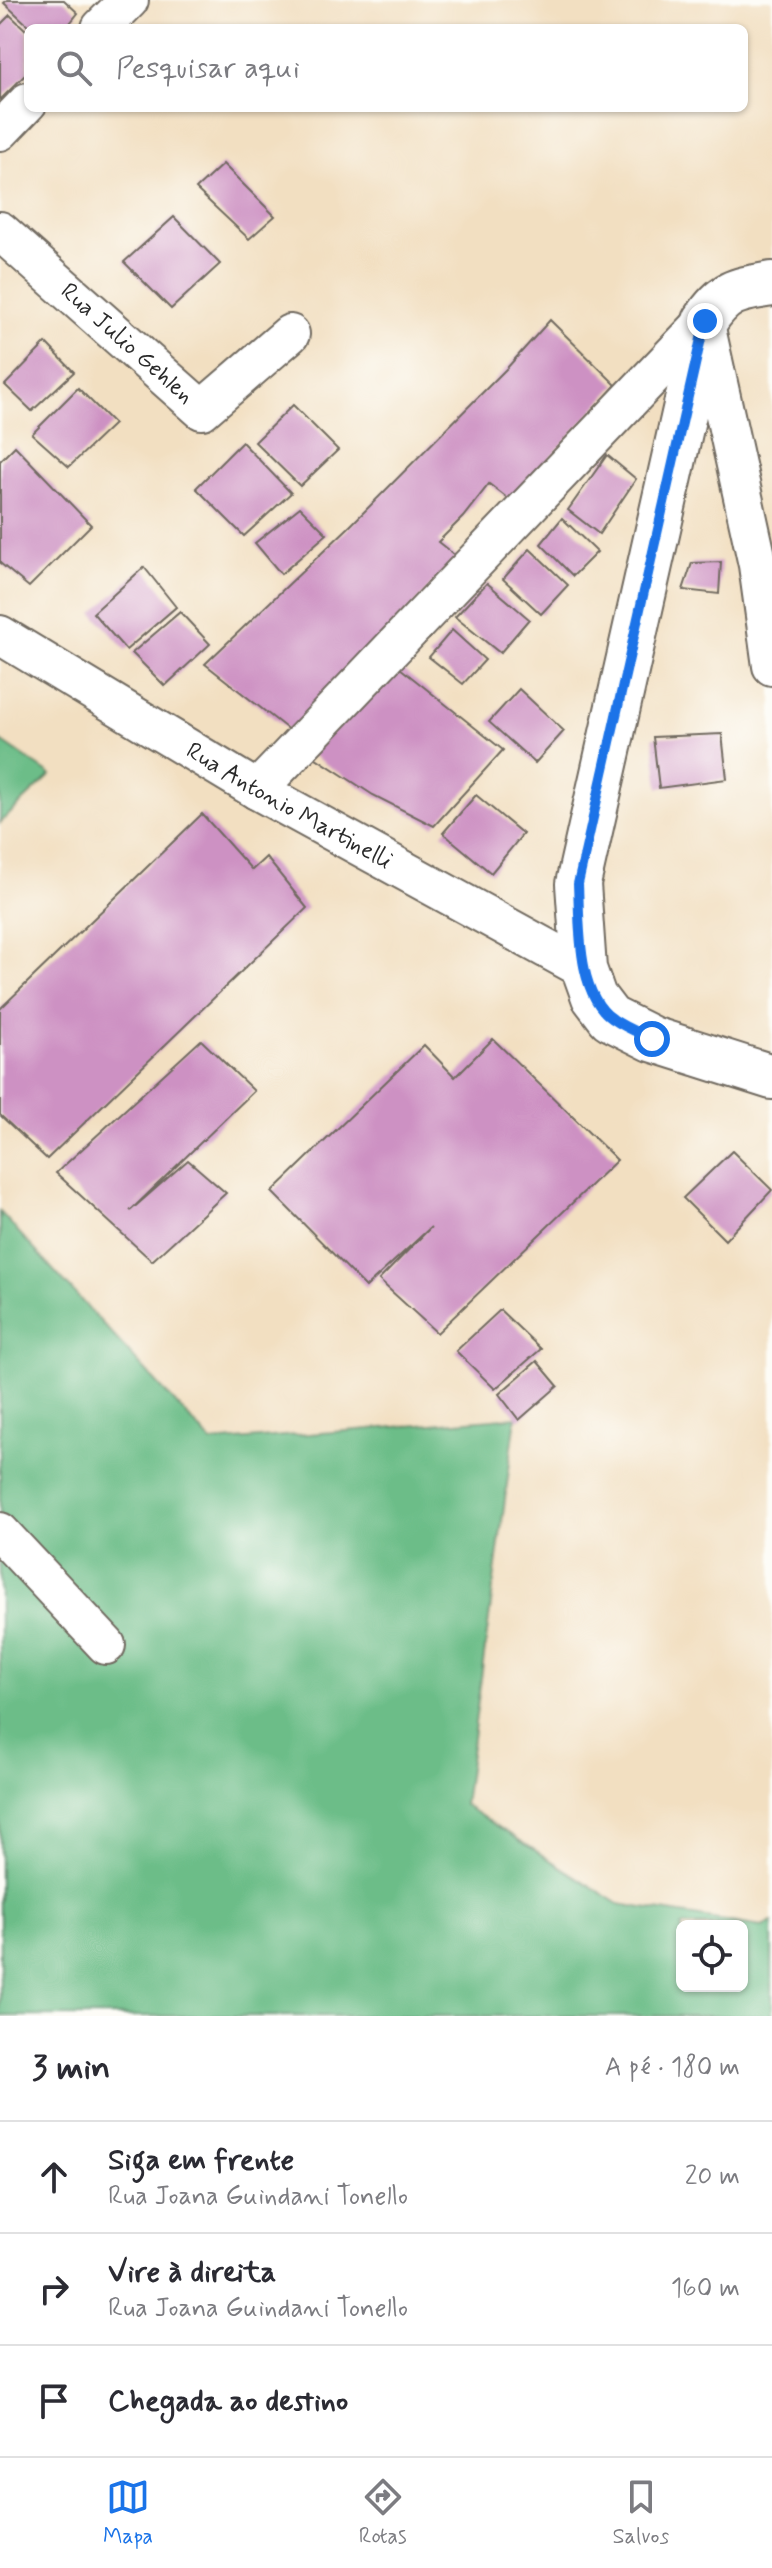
<!DOCTYPE html>
<html lang="pt">
<head>
<meta charset="utf-8">
<style>
  :root { --surface:#fff; --page:#f7f7f7; --text:#2b2b33; --muted:#7c7c81; --line:#e1e1e2; --accent:#1a73e8 }
  body { margin:0; font-family:Mynerve,sans-serif; background:var(--page); color:var(--text) }
  .controls { position:absolute; right:24px; bottom:24px; display:grid; overflow:hidden; border-radius:12px; box-shadow:0 2px 6px #0004 }
  .controls button { width:72px; height:72px; display:grid; place-items:center; padding:0; border:0; border-bottom:2px solid var(--line); background:var(--surface); color:var(--text); font:40px sans-serif }
  .stop { position:absolute; width:24px; height:24px; margin:-18px; border:6px solid #1a73e8; border-radius:50%; background:#fff }
  .stop.end { background:#1a73e8; border-color:#fff; box-shadow:0 2px 8px #0008 }
  .list { margin:0; padding:0; list-style:none }
  h2 { display:flex; justify-content:space-between; align-items:center; height:104px; margin:0; padding:0 32px; font-size:34px }
  h2 small { font-size:26px; font-weight:400; color:var(--muted) }
  .list li { display:grid; grid-template-columns:52px 1fr auto; gap:24px; align-items:center; box-sizing:border-box; height:112px; padding:0 32px; border-top:2px solid var(--line) }
  .list b { display:block; font-size:30px; white-space:nowrap }
  .list p { margin:0; font-size:26px; white-space:nowrap; color:var(--muted) }
  .list em { font-size:26px; font-style:normal; color:var(--muted) }
  .icon { flex:none; width:44px; height:44px; fill:none; stroke:currentColor; stroke-width:2; stroke-linecap:round; stroke-linejoin:round }
  .map { position:relative; flex:none; width:772px; height:2016px; overflow:hidden }
  .search { position:absolute; background:var(--surface); box-shadow:0 2px 6px #0004; left:24px; right:24px; top:24px; height:88px; display:flex; align-items:center; gap:20px; box-sizing:border-box; padding:0 28px; border-radius:12px; color:var(--muted); font-size:30px }
  .sheet { height:440px; background:var(--surface) }
  nav { display:flex; justify-content:space-around; align-items:center; box-sizing:border-box; height:112px; border-top:2px solid var(--line); background:var(--surface); font-size:22px; color:var(--muted) }
  nav a { display:grid; justify-items:center; gap:4px }
  nav .on { color:var(--accent) }
  .map>svg:first-child { display:block }
</style>
</head>
<body>
<div class="map">
<svg width="772" height="2016" viewBox="0 0 772 2016">
  <rect width="100%" height="100%" fill="#fdfcf7"/>
  <filter id="ink" filterUnits="userSpaceOnUse"><feTurbulence type="fractalNoise" baseFrequency=".0125" numOctaves="2"/><feDisplacementMap in="SourceGraphic" scale="16" xChannelSelector="R" yChannelSelector="G"/><feConvolveMatrix kernelMatrix="1 2 1 2 8 2 1 2 1" color-interpolation-filters="sRGB"/></filter>
  <filter id="wash" filterUnits="userSpaceOnUse"><feTurbulence type="fractalNoise" baseFrequency=".006" numOctaves="4" result="noise"/><feDisplacementMap in="SourceGraphic" scale="32" xChannelSelector="R" yChannelSelector="G"/><feGaussianBlur stdDeviation="1.8" result="paint"/><feColorMatrix in="noise" values="0 0 0 0 0 0 0 0 0 0 0 0 0 0 0 0 0 1.4 0 .05"/><feComposite in="paint" operator="in"/></filter>
  <g filter="url(#wash)">
    <rect width="100%" height="100%" fill="#f2dfc1"/>
    <g fill="#6cbd88" stroke="#4c745a" stroke-width="2" fill-rule="evenodd">
      <polygon points="0,740 51,775 0,823"/>
      <path d="M 0,1212 L 211,1442 L 516,1417 L 464,1805 L 619,1904 L 762,1927 L 772,1922 L 772,2016 L 0,2016 ZM 682,1926 L 742,1926 L 742,1986 L 682,1986 Z"/>
    </g>
    <g id="blocks">
      <g fill="#cd91c3">
        <polygon points="7,0 64,0 78,13 66,28 31,28 4,3"/>
        <polygon points="10,15 28,32 28,72 0,100 0,25"/>
        <polygon points="223,164 275,216 249,239 196,189"/>
        <polygon points="174,217 220,264 171,309 124,262"/>
        <polygon points="550,320 616,385 511,501 489,484 463,517 438,542 457,557 295,735 205,664 348,528 507,368"/>
        <polygon points="46,343 74,372 32,411 5,385"/>
        <polygon points="78,388 114,424 69,467 32,434"/>
        <polygon points="293,405 338,450 300,486 255,442"/>
        <polygon points="242,442 291,493 244,536 196,488"/>
        <polygon points="15,446 91,525 29,587 0,563 0,461"/>
        <polygon points="607,455 636,479 599,534 568,510"/>
        <polygon points="300,507 327,534 281,574 255,543"/>
        <polygon points="562,518 597,552 573,576 541,544"/>
        <polygon points="530,549 568,585 541,614 503,579"/>
        <polygon points="721,562 719,594 683,590 692,563"/>
        <polygon points="144,567 176,607 126,650 93,613"/>
        <polygon points="487,583 529,619 500,653 455,617"/>
        <polygon points="180,612 210,644 165,686 132,653"/>
        <polygon points="452,630 485,660 463,684 429,657"/>
        <polygon points="395,664 503,750 434,826 373,795 310,754"/>
        <polygon points="519,689 564,731 535,763 489,722"/>
        <polygon points="722,734 727,779 659,788 653,737"/>
        <polygon points="476,795 523,834 491,873 443,833"/>
        <polygon points="202,814 252,870 266,857 307,908 47,1159 0,1115 0,1009"/>
        <polygon points="493,1039 617,1160 437,1333 379,1280 431,1227 366,1287 272,1192 424,1045 455,1077"/>
        <polygon points="201,1040 254,1091 130,1211 188,1160 226,1193 152,1261 56,1173"/>
        <polygon points="732,1151 772,1190 725,1240 683,1198"/>
        <polygon points="500,1310 541,1349 495,1389 456,1351"/>
        <polygon points="537,1361 558,1386 519,1420 499,1394"/>
      </g>
    </g>
  </g>
  <g filter="url(#ink)">
    <use href="#blocks" fill-opacity="0" stroke="#716a60" stroke-width="2"/>
    <g fill="none" stroke-linecap="round" stroke-linejoin="round">
      <defs>
        <g id="minor">
          <polyline points="101,28 129,0"/>
          <polyline points="0,131 28,102"/>
          <path id="s1" d="M 0,231 L 202,410 L 290,334"/>
          <polyline points="705,324 758,565 772,666"/>
          <path id="s2" d="M 0,635 L 257,790 L 584,969"/>
          <polyline points="257,790 705,321"/>
          <polyline points="0,1532 106,1645"/>
        </g>
        <path id="major" d="M 772,284 C 737,290 725,290 705,321 L 578,884 L 584,969 L 594,997 L 610,1018 L 652,1039 L 772,1077"/>
      </defs>
      <use href="#minor" stroke="#716a60" stroke-width="42"/>
      <use href="#major" stroke="#716a60" stroke-width="48"/>
      <use href="#minor" stroke="#fff" stroke-width="38"/>
      <use href="#major" stroke="#fff" stroke-width="44"/>
    </g>
  </g>
  <g fill="none" stroke-linecap="round" stroke-linejoin="round" filter="url(#ink)">
    <path stroke="#1a73e8" stroke-width="10" d="M 652,1039 C 639,1033 624,1027 613,1019 C 576,994 580,923 578,884 L 705,321"/>
  </g>
  <g text-anchor="middle" dominant-baseline="central" stroke-width="8" stroke-linejoin="round" paint-order="stroke">
    <g font-size="24" fill="#2b2b2b" stroke="#fdfcf7">
      <text stroke="none"><textPath href="#s1" startOffset="170">Rua Julio Gehlen</textPath></text>
      <text stroke="none"><textPath href="#s2" startOffset="336">Rua Antonio Martinelli</textPath></text>
    </g>
  </g>
</svg>
<div class="controls">
<button><svg class="icon" aria-label="locate" viewBox="0 0 24 24"><circle cx="12" cy="12" r="6"/><path d="M12 2v4M12 18v4M2 12h4M18 12h4"/></svg></button>
</div>
<div class="stop" style="left:652px;top:1039px"></div>
<div class="stop end" style="left:705px;top:321px"></div>
<div class="search"><svg class="icon" aria-label="search" viewBox="0 0 24 24"><circle cx="10" cy="10" r="6"/><path d="M15 15l6 6"/></svg>Pesquisar aqui</div>
</div>
<section class="sheet">
<h2>3 min<small>A pé · 180 m</small></h2>
<ul class="list">
<li><svg class="icon" aria-label="ahead" viewBox="0 0 24 24"><path d="M12 20V5M6 11l6-6 6 6"/></svg><div><b>Siga em frente</b><p>Rua Joana Guindani Tonello</p></div><em>20 m</em></li>
<li><svg class="icon" aria-label="right" viewBox="0 0 24 24"><path d="M7 20v-9h11M14 6l5 5-5 5"/></svg><div><b>Vire à direita</b><p>Rua Joana Guindani Tonello</p></div><em>160 m</em></li>
<li><svg class="icon" aria-label="arrive" viewBox="0 0 24 24"><path d="M6 21V4h12l-3 4 3 4H6"/></svg><div><b>Chegada ao destino</b></div></li>
</ul>
</section>
<nav>
<a class="on"><svg class="icon" aria-label="map" viewBox="0 0 24 24"><path d="M3 6l6-2 6 2 6-2v14l-6 2-6-2-6 2zM9 4v14M15 6v14"/></svg>Mapa</a>
<a><svg class="icon" aria-label="directions" viewBox="0 0 24 24"><path d="M12 3l9 9-9 9-9-9zM9 14v-3h6M13 9l2 2-2 2"/></svg>Rotas</a>
<a><svg class="icon" aria-label="saved" viewBox="0 0 24 24"><path d="M7 4h10v16l-5-4-5 4z"/></svg>Salvos</a>
</nav>
</body>
</html>
